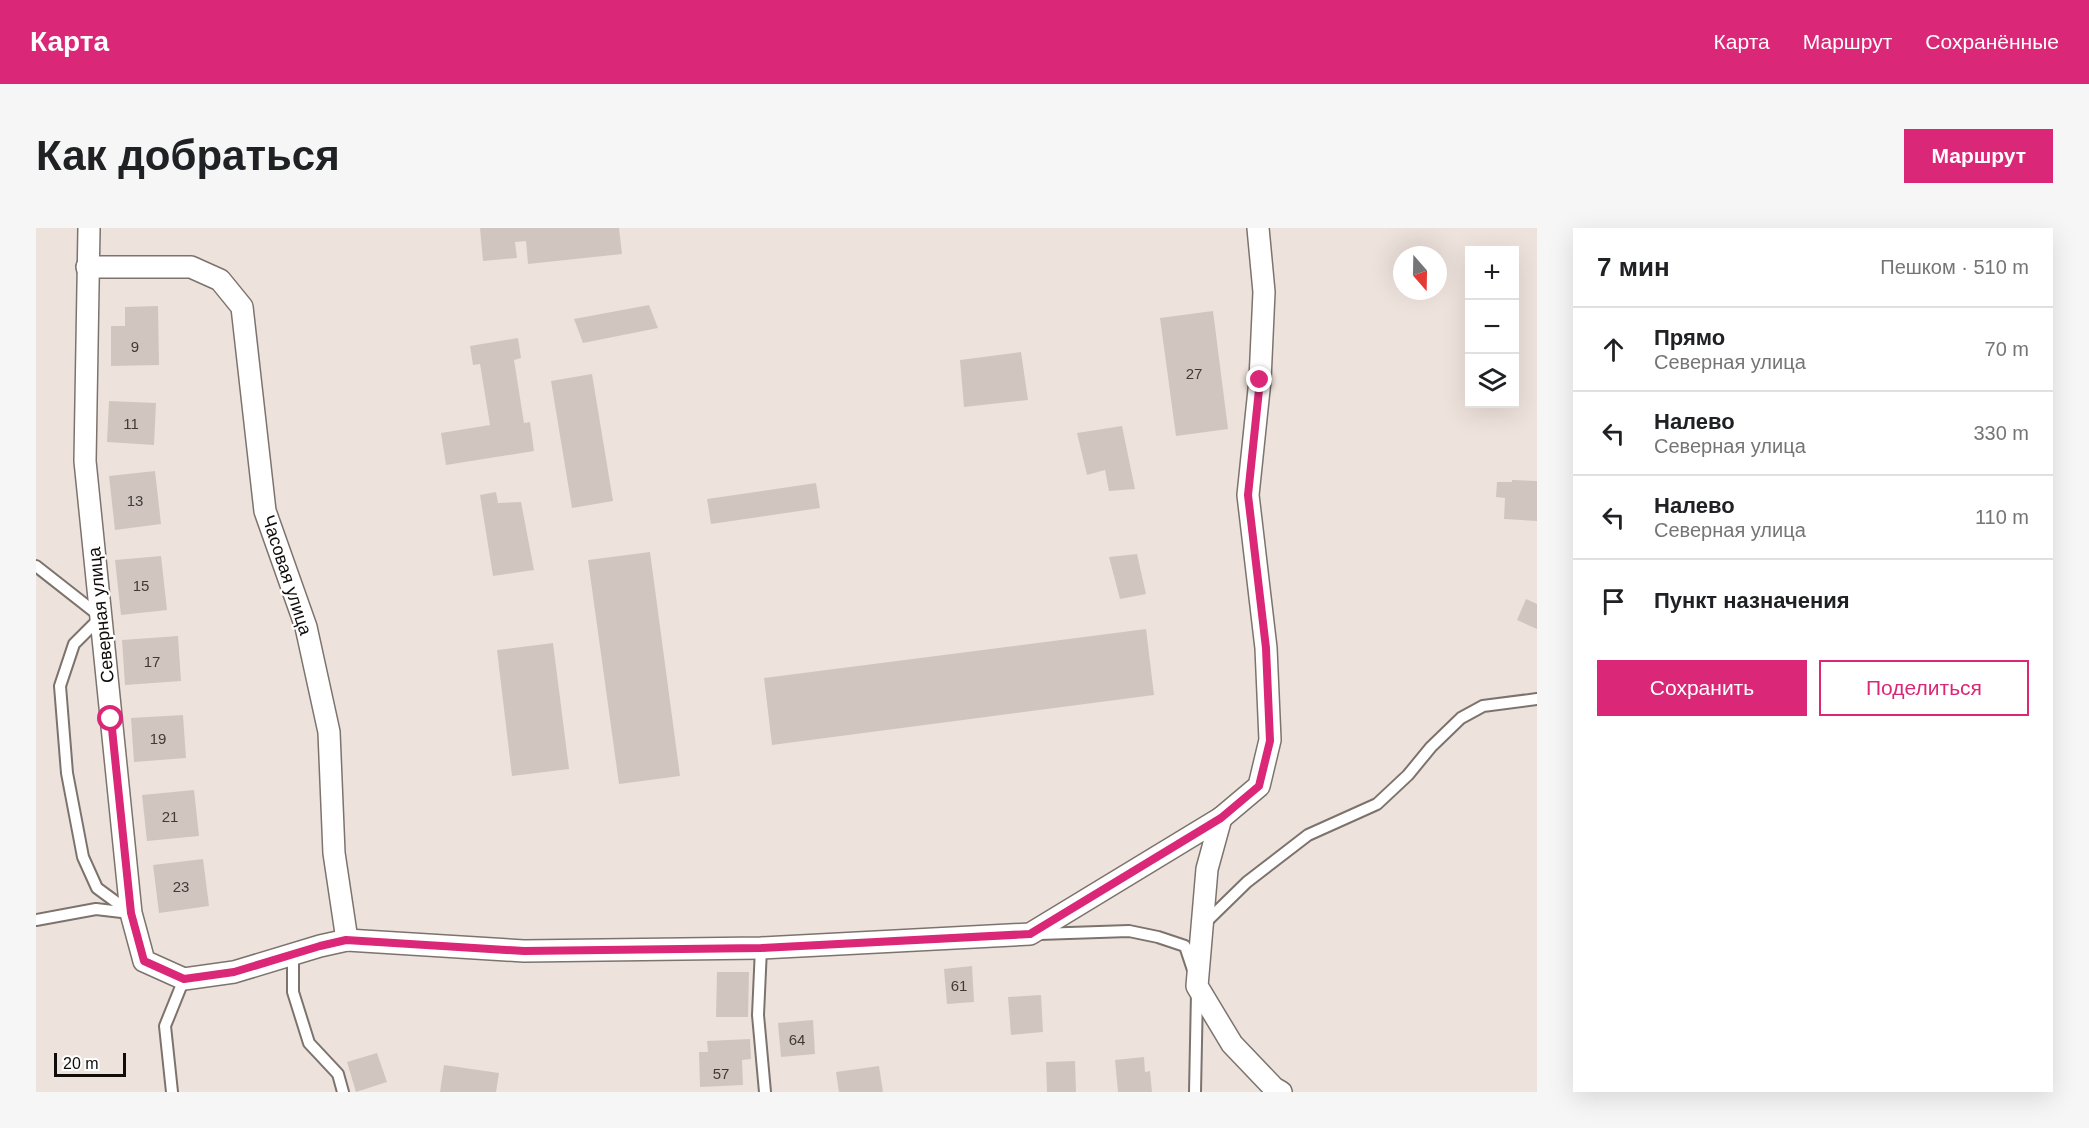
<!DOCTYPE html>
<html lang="ru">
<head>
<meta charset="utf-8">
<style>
  :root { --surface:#fff; --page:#f6f6f6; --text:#202124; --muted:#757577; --line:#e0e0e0; --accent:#db2777 }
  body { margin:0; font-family:Arial,sans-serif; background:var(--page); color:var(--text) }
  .controls { position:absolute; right:18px; top:18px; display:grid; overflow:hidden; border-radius:0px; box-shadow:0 6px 24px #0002 }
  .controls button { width:54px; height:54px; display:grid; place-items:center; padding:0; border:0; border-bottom:2px solid var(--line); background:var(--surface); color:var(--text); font:30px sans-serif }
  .compass { position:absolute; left:1357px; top:18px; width:54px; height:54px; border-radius:50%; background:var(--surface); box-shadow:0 6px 24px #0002; rotate:160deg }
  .scale { position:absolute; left:18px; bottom:15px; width:72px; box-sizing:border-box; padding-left:6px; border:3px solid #100c0a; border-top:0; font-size:16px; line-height:21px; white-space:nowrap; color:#100c0a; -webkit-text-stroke:4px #fff; paint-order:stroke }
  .stop { position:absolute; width:18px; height:18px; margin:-14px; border:4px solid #db2777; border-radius:50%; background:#fff }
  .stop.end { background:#db2777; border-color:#fff; box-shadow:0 2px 6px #0008 }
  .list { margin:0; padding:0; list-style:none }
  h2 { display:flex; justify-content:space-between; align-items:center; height:78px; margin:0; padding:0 24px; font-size:26px }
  h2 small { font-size:20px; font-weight:400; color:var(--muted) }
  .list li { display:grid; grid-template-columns:39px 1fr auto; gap:18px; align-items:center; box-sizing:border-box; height:84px; padding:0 24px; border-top:2px solid var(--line) }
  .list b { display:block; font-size:22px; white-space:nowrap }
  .list p { margin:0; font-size:20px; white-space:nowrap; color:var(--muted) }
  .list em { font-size:20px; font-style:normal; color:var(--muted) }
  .actions { display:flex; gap:12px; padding:18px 24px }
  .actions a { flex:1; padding:14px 0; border:2px solid var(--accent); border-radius:0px; text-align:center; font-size:21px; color:var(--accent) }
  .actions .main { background:var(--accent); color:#fff }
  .icon { flex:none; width:33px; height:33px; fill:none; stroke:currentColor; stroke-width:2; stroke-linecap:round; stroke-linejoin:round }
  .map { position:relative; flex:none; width:1501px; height:864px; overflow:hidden; border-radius:0px }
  header { display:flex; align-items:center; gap:36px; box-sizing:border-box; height:84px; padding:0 30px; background:var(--accent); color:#fff }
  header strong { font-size:28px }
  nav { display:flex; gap:33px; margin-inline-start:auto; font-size:21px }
  .intro { display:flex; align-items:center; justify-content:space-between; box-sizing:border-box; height:144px; padding:0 36px }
  h1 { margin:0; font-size:42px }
  .button { padding:15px 27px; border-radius:0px; background:var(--accent); color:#fff; font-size:21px; font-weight:700 }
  main { display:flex; gap:36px; padding:0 36px }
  aside { flex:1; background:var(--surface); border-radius:0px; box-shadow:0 6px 24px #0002 }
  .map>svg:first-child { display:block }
</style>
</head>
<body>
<header>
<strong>Карта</strong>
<nav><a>Карта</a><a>Маршрут</a><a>Сохранённые</a></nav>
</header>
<div class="intro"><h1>Как добраться</h1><a class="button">Маршрут</a></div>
<main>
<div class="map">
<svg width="1501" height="864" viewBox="0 0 1501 864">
  <rect width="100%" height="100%" fill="#eee3dc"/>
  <g fill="#d1c6bf">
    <polygon points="444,0 583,0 586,26 492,36 490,13 479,14 481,30 447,33"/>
    <polygon points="613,77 622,100 547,115 538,91"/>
    <polygon points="122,78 123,137 75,138 75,98 89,98 89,79"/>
    <polygon points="1177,83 1192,201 1140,208 1124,90"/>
    <polygon points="482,110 485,130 478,132 488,195 494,194 498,223 410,237 405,205 454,197 444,136 437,137 434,118"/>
    <polygon points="985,124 992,172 928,179 924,132"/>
    <polygon points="556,146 577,273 536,280 515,153"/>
    <polygon points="73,173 120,175 118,217 71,214"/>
    <polygon points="1086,198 1099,261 1073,263 1069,242 1051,247 1041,205"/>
    <polygon points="119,243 125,296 79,302 73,248"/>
    <polygon points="1476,252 1501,253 1501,293 1468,291 1469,270 1460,269 1461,254 1476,254"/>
    <polygon points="780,255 784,280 675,296 671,271"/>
    <polygon points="460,264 462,275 485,274 498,342 457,348 444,267"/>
    <polygon points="614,324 644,548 583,556 552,332"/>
    <polygon points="1101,326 1110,366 1084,371 1073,329"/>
    <polygon points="125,328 131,382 85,387 79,332"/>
    <polygon points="1490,371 1501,376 1501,401 1481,392"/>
    <polygon points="1110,401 1118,467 736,517 728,450"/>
    <polygon points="142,408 145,453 89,457 86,412"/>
    <polygon points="517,415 533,541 476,548 461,422"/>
    <polygon points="147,487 150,530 98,534 95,490"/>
    <polygon points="158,562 163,608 111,613 106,567"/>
    <polygon points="167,631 173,678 123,685 117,637"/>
    <polygon points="936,738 938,774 911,776 908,741"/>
    <polygon points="681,744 713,744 712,789 680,789"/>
    <polygon points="1005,767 1007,804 975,807 972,769"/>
    <polygon points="777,792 779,826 745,829 742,795"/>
    <polygon points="714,811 715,831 706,832 707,857 664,859 663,824 672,824 671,813"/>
    <polygon points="341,825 351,854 320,864 311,834"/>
    <polygon points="1108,829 1109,844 1114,843 1116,864 1082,864 1079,832"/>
    <polygon points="1039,833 1040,864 1011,864 1010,834"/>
    <polygon points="408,837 463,845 460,864 404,864"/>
    <polygon points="843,838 847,864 803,864 800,844"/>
  </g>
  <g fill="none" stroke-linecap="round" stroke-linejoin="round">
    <defs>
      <g id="service">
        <polyline points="0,338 65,389 38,416 24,458 31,545 47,629 61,660 95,685"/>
        <polyline points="0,692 60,681 94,685"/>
        <polyline points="1169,695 1211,654 1272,607 1341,576 1372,547 1395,519 1425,490 1447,478 1501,471"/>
        <polyline points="1003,706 1093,703 1122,709 1149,718 1157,742"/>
        <polyline points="725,720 722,787 729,864"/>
        <polyline points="257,726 257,764 273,815 302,846 307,864"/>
        <polyline points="136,864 129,798 148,751"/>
        <polyline points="1159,864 1161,765"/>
      </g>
      <g id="minor">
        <polyline points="53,0 49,233 95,685 108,733 148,751 198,744 284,718 311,712 488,723 725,720 994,706 1185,590 1223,558 1234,512 1230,420 1212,267 1224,152 1228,64 1222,0"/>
        <polyline points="51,39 155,39 184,52 206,79 229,283 270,399 293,504 298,625 311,712"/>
        <polyline points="1185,590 1171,641 1161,758 1196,816 1238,860 1245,864"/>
      </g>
    </defs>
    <use href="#service" stroke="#7d736d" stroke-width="14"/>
    <use href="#minor" stroke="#7d736d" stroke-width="24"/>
    <use href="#service" stroke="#fff" stroke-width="10"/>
    <use href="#minor" stroke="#fff" stroke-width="21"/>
  </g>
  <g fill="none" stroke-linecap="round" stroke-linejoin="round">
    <polyline stroke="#db2777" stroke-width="8" points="75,491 95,685 108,733 148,751 198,744 284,718 310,712 488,723 725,720 994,706 1185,590 1223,558 1234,513 1230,420 1212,267 1224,152"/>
  </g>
  <g text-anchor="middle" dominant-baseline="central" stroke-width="4.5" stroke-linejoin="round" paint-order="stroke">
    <g font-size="15" fill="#403a37">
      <text x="99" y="118">9</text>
      <text x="1158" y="145">27</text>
      <text x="95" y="195">11</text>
      <text x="99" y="272">13</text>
      <text x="105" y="357">15</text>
      <text x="116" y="433">17</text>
      <text x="122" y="510">19</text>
      <text x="134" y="588">21</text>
      <text x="145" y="658">23</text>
      <text x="923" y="757">61</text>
      <text x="761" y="811">64</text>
      <text x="685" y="845">57</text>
    </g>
    <g font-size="18" fill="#100c0a" stroke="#fff">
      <text transform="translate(251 347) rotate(72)">Часовая улица</text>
      <text transform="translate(65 387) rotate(-96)">Северная улица</text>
    </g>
  </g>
</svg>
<div class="controls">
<button>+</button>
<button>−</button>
<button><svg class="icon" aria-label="layers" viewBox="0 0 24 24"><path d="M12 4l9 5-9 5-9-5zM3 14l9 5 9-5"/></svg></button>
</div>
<svg class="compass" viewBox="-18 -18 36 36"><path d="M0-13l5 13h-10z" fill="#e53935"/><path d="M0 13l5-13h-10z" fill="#757577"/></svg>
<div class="scale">20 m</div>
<div class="stop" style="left:75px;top:491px"></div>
<div class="stop end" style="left:1224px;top:152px"></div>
</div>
<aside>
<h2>7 мин<small>Пешком · 510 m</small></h2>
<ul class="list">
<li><svg class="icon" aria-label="ahead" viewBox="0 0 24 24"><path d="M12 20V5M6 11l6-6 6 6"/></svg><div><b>Прямо</b><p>Северная улица</p></div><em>70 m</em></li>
<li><svg class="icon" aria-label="left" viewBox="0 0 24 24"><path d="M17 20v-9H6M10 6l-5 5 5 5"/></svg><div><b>Налево</b><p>Северная улица</p></div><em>330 m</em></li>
<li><svg class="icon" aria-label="left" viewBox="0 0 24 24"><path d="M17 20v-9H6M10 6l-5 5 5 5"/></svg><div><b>Налево</b><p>Северная улица</p></div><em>110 m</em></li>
<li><svg class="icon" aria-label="arrive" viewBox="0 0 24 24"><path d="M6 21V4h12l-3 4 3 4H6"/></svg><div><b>Пункт назначения</b></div></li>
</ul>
<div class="actions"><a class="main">Сохранить</a><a>Поделиться</a></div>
</aside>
</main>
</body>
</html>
